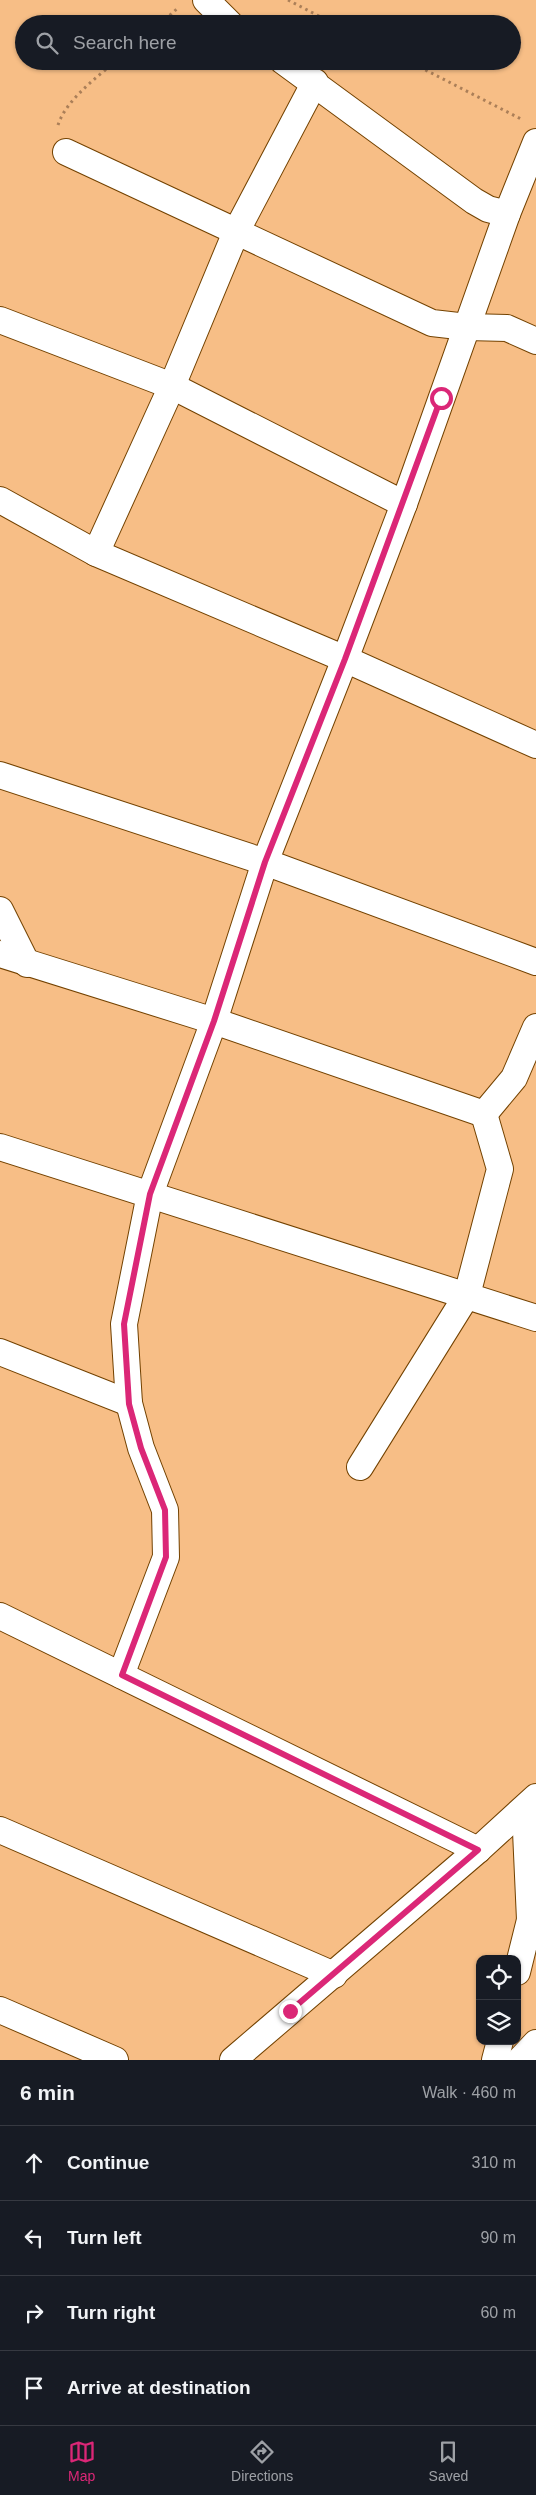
<!DOCTYPE html>
<html lang="en">
<head>
<meta charset="utf-8">
<style>
  :root { --surface:#171b24; --page:#242831; --text:#f1f3f6; --muted:#9ea1a6; --line:#363941; --accent:#db2777 }
  body { margin:0; font-family:Helvetica,sans-serif; background:var(--page); color:var(--text) }
  .controls { position:absolute; right:15px; bottom:15px; display:grid; overflow:hidden; border-radius:10px; box-shadow:0 1px 4px #0004 }
  .controls button { width:45px; height:45px; display:grid; place-items:center; padding:0; border:0; border-bottom:1px solid var(--line); background:var(--surface); color:var(--text); font:25px sans-serif }
  .stop { position:absolute; width:15px; height:15px; margin:-11px; border:4px solid #db2777; border-radius:50%; background:#fff }
  .stop.end { background:#db2777; border-color:#fff; box-shadow:0 1px 5px #0008 }
  .list { margin:0; padding:0; list-style:none }
  h2 { display:flex; justify-content:space-between; align-items:center; height:65px; margin:0; padding:0 20px; font-size:21px }
  h2 small { font-size:16px; font-weight:400; color:var(--muted) }
  .list li { display:grid; grid-template-columns:32px 1fr auto; gap:15px; align-items:center; box-sizing:border-box; height:75px; padding:0 20px; border-top:1px solid var(--line) }
  .list b { display:block; font-size:19px; white-space:nowrap }
  .list em { font-size:16px; font-style:normal; color:var(--muted) }
  .icon { flex:none; width:28px; height:28px; fill:none; stroke:currentColor; stroke-width:2; stroke-linecap:round; stroke-linejoin:round }
  .map { position:relative; flex:none; width:536px; height:2060px; overflow:hidden }
  .search { position:absolute; background:var(--surface); box-shadow:0 1px 4px #0004; left:15px; right:15px; top:15px; height:55px; display:flex; align-items:center; gap:12px; box-sizing:border-box; padding:0 18px; border-radius:28px; color:var(--muted); font-size:19px }
  .sheet { height:365px; background:var(--surface) }
  nav { display:flex; justify-content:space-around; align-items:center; box-sizing:border-box; height:70px; border-top:1px solid var(--line); background:var(--surface); font-size:14px; color:var(--muted) }
  nav a { display:grid; justify-items:center; gap:2px }
  nav .on { color:var(--accent) }
  .map>svg:first-child { display:block }
</style>
</head>
<body>
<div class="map">
<svg width="536" height="2060" viewBox="0 0 536 2060">
  <rect width="100%" height="100%" fill="#f7be86"/>
  <g fill="none" stroke-linecap="round" stroke-linejoin="round">
    <defs>
      <g id="street">
        <polyline points="206,0 230,24"/>
        <polyline points="283,61 474,201 488,209 507,214"/>
        <polyline points="66,152 432,323 467,327 507,328 536,341"/>
        <polyline points="0,320 172,386 404,504"/>
        <polyline points="0,500 96,553 345,659 536,745"/>
        <polyline points="96,553 172,386 236,232 315,82"/>
        <polyline points="0,775 265,862 536,962"/>
        <polyline points="0,910 27,964"/>
        <polyline points="0,954 214,1021 484,1114"/>
        <polyline points="484,1114 514,1078 536,1027"/>
        <polyline points="0,1147 536,1318"/>
        <polyline points="0,1352 129,1403"/>
        <polyline points="360,1467 467,1295 500,1169 484,1114"/>
        <polyline points="0,1616 478,1850"/>
        <polyline points="121,1675 166,1557 165,1510 141,1448 129,1403 124,1324 150,1194 214,1021 265,862 345,659 404,504 507,214 536,142"/>
        <polyline points="525,1809 530,1920 536,1932"/>
        <polyline points="0,1830 334,1975"/>
        <polyline points="517,1972 530,1920"/>
        <polyline points="0,2010 115,2060"/>
        <polyline points="233,2060 478,1850 536,1797"/>
        <polyline points="495,2060 500,2041"/>
        <polyline points="520,2060 536,2043"/>
      </g>
    </defs>
    <use href="#street" stroke="#734200" stroke-width="28"/>
    <g stroke="#ab7f58" stroke-width="3" stroke-dasharray="2.5 4" stroke-linecap="butt">
      <polyline points="288,0 334,24"/>
      <polyline points="160,24 179,7"/>
      <polyline points="408,61 521,119"/>
      <path d="M 58,125 C 66,100 96,78 116,61"/>
    </g>
    <use href="#street" stroke="#fff" stroke-width="26"/>
  </g>
  <g fill="none" stroke-linecap="round" stroke-linejoin="round">
    <polyline stroke="#db2777" stroke-width="6" points="290,2011 478,1850 122,1675 166,1557 165,1510 141,1448 129,1404 124,1324 150,1194 214,1021 265,862 345,659 441,398"/>
  </g>
</svg>
<div class="controls">
<button><svg class="icon" aria-label="locate" viewBox="0 0 24 24"><circle cx="12" cy="12" r="6"/><path d="M12 2v4M12 18v4M2 12h4M18 12h4"/></svg></button>
<button><svg class="icon" aria-label="layers" viewBox="0 0 24 24"><path d="M12 4l9 5-9 5-9-5zM3 14l9 5 9-5"/></svg></button>
</div>
<div class="stop" style="left:441px;top:398px"></div>
<div class="stop end" style="left:290px;top:2011px"></div>
<div class="search"><svg class="icon" aria-label="search" viewBox="0 0 24 24"><circle cx="10" cy="10" r="6"/><path d="M15 15l6 6"/></svg>Search here</div>
</div>
<section class="sheet">
<h2>6 min<small>Walk · 460 m</small></h2>
<ul class="list">
<li><svg class="icon" aria-label="ahead" viewBox="0 0 24 24"><path d="M12 20V5M6 11l6-6 6 6"/></svg><div><b>Continue</b></div><em>310 m</em></li>
<li><svg class="icon" aria-label="left" viewBox="0 0 24 24"><path d="M17 20v-9H6M10 6l-5 5 5 5"/></svg><div><b>Turn left</b></div><em>90 m</em></li>
<li><svg class="icon" aria-label="right" viewBox="0 0 24 24"><path d="M7 20v-9h11M14 6l5 5-5 5"/></svg><div><b>Turn right</b></div><em>60 m</em></li>
<li><svg class="icon" aria-label="arrive" viewBox="0 0 24 24"><path d="M6 21V4h12l-3 4 3 4H6"/></svg><div><b>Arrive at destination</b></div></li>
</ul>
</section>
<nav>
<a class="on"><svg class="icon" aria-label="map" viewBox="0 0 24 24"><path d="M3 6l6-2 6 2 6-2v14l-6 2-6-2-6 2zM9 4v14M15 6v14"/></svg>Map</a>
<a><svg class="icon" aria-label="directions" viewBox="0 0 24 24"><path d="M12 3l9 9-9 9-9-9zM9 14v-3h6M13 9l2 2-2 2"/></svg>Directions</a>
<a><svg class="icon" aria-label="saved" viewBox="0 0 24 24"><path d="M7 4h10v16l-5-4-5 4z"/></svg>Saved</a>
</nav>
</body>
</html>
